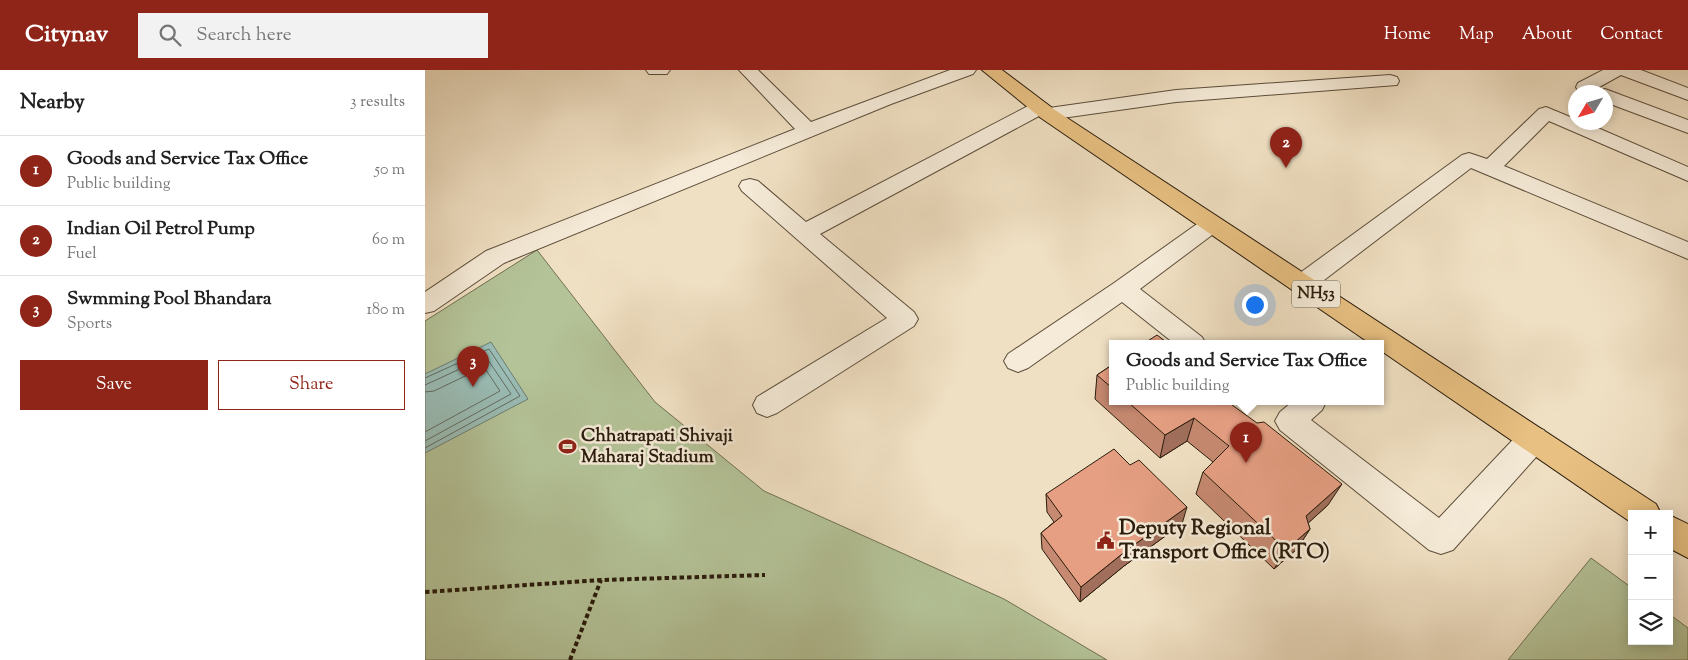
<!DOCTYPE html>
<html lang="en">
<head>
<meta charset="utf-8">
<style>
  :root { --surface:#fff; --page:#f2f2f2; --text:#222; --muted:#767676; --line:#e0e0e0; --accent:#8f2418 }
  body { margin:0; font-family:"Sorts Mill Goudy",serif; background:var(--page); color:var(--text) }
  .controls { position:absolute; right:15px; bottom:15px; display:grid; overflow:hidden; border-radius:0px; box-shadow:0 2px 12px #0003 }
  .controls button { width:45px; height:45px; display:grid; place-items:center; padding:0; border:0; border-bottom:1px solid var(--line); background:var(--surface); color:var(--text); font:25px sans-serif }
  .compass { position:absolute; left:1143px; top:15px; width:45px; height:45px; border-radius:50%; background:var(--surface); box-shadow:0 2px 12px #0003; rotate:232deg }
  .you { position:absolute; left:829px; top:234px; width:18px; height:18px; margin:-12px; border:4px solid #fff; border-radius:50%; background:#1a73e8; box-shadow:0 0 0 8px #1a73e833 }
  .badge { display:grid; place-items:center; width:32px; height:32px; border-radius:50%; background:var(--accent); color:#fff; font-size:16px; font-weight:700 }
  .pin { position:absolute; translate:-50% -41px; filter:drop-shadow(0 1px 2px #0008) }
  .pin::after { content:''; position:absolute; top:26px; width:18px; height:15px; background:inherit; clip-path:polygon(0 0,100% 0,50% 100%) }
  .popup { position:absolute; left:684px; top:270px; width:275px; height:65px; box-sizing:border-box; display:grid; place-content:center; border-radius:0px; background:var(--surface); filter:drop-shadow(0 1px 4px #0005); font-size:16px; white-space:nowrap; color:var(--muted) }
  .popup b { font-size:19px; color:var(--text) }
  .popup::after { content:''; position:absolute; left:50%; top:100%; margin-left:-10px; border:10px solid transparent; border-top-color:var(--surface) }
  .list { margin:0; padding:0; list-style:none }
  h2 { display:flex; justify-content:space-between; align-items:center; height:65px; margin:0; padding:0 20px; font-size:21px }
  h2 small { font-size:16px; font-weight:400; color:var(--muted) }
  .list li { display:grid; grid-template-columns:32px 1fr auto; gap:15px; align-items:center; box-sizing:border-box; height:70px; padding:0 20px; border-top:1px solid var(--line) }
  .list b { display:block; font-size:19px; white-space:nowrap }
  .list p { margin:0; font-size:16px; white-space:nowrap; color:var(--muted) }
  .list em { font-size:16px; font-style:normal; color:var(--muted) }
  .actions { display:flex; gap:10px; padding:15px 20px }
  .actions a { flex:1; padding:11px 0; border:1px solid var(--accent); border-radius:0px; text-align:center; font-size:18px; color:var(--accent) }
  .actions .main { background:var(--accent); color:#fff }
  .icon { flex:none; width:28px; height:28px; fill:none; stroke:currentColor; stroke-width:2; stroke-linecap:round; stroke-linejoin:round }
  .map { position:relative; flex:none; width:1263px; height:590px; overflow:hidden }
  header { display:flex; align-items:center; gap:30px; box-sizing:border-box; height:70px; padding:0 25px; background:var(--accent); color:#fff }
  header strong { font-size:24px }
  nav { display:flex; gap:28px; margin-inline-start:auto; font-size:18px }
  .search { width:350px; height:45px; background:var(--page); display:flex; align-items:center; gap:12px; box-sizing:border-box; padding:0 18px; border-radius:0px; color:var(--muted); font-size:19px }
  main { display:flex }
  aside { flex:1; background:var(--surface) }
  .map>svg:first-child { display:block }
</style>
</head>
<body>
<header>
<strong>Citynav</strong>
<div class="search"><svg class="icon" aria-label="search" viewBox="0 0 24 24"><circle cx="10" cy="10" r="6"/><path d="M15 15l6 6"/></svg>Search here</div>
<nav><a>Home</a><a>Map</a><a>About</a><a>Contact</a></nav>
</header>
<main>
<aside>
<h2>Nearby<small>3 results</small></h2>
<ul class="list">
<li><span class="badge">1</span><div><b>Goods and Service Tax Office</b><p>Public building</p></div><em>50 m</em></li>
<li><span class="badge">2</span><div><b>Indian Oil Petrol Pump</b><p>Fuel</p></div><em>60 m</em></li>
<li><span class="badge">3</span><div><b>Swmming Pool Bhandara</b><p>Sports</p></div><em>180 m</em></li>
</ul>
<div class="actions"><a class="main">Save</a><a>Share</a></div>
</aside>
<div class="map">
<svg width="1263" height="590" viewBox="0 0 1263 590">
  <rect width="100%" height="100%" fill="#f0e0c3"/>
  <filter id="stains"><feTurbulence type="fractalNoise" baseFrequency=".004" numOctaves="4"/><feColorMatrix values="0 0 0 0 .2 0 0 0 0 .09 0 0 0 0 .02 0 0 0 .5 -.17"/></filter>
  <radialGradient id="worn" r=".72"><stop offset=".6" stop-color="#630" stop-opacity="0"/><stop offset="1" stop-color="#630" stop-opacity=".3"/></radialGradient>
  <g fill="#b4c398" stroke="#6f7052">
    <polygon points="112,180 230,332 339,421 579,529 682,590 0,590 0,251"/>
    <polygon points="1166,488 1207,518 1207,571 1244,571 1244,544 1263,558 1263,590 1083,590"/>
  </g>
  <polygon fill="#9abdb6" stroke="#6d7d72" points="66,272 103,329 0,383 0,304"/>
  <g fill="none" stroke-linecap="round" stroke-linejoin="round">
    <g stroke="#626c61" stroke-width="1">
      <polyline points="0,308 64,279 95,326 0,378"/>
      <polyline points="0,315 61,287 86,324 0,371"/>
      <polyline points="0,322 9,321 59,297 75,321 0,362"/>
    </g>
    <defs>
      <g id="minor">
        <polygon points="221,0 245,0 242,4 224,4"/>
        <polygon points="314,0 333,0 386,52 525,0 551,0 548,4 466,34 79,193 9,241 0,243 0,222 61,181 370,59"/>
        <polygon points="1178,0 1216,0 1263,18 1263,30 1196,5 1167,21 1153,21 1151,17 1153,13"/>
        <polygon points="965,5 972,7 974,11 972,15 751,32 623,50 614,46 395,164 489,242 493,249 489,256 352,343 342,347 332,343 328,335 332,327 462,248 317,121 314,116 317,111 325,109 333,111 381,152 607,34 621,34 624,38 751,20"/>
        <polygon points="1180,19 1263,50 1263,63 1180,32 1180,22 1172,22"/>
        <polygon points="1121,37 1150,49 1150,52 1159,52 1263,97 1263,111 1124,51 1079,96 1263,172 1263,189 1046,98 886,220 877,223 868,220 865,214 868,208 1037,85 1044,83 1062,89 1114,39"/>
        <polygon points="787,147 795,149 799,154 795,159 715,219 777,267 781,274 750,274 697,232 603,298 593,302 583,298 579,291 583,284 689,213 779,149"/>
        <polygon points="867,332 901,332 897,340 886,350 1014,448 1097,360 1108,356 1119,360 1123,369 1119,378 1028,480 1016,484 1004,480 855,360 850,351 855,342"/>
      </g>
      <g id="trunk">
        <polygon points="557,0 577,0 630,40 1231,434 1236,444 1207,444 1207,453 955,280 955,274 946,274 616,48"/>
        <polygon points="1244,445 1263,454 1263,488 1244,478"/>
      </g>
    </defs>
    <use href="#minor" stroke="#5c4d3a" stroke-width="2"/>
    <use href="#trunk" stroke="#2a1c0c" stroke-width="2"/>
    <g stroke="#2a1c0c" stroke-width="4" stroke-dasharray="4.5 3" stroke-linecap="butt">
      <polyline points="0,522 176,510 340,505"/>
      <polyline points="145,590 176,510"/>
    </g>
    <use href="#minor" fill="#f5ebd8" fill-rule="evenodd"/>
    <use href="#trunk" fill="#e8c082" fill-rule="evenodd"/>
  </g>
  <g fill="#c68971" stroke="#2a1c0c">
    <polygon points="687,295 687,332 803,332 903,435 883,453 885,459 872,479 849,499 771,424 778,402 788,392 762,371 735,388 670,329 672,305"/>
    <polygon points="621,424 757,454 699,496 655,532 617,479 616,463 629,452 622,442"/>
  </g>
  <g fill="#a16f5c" stroke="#2a1c0c">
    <polygon points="769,348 762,371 735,388 740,365"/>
    <polygon points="917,414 903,435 869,466 881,446"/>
    <polygon points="762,437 757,454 699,496 655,532 656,517 702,480"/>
    <polygon points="885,459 872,479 849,499 861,480"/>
  </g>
  <g fill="#e69f83" stroke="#2a1c0c">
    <polygon points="732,265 744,274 718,274"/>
    <polygon points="687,295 687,318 672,305"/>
    <polygon points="703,332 803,332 832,353 839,352 917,414 881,446 885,459 861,480 778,402 804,376 769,348 740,365"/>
    <polygon points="689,379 705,395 714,390 762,437 702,480 656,517 616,463 637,446 621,424"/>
  </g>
  <defs>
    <symbol id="stadium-bare" viewBox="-9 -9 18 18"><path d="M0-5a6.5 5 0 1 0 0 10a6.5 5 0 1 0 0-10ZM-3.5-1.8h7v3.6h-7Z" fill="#8f2418" stroke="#f5ebd8" stroke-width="2.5" paint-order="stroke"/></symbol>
    <symbol id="civic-bare" viewBox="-9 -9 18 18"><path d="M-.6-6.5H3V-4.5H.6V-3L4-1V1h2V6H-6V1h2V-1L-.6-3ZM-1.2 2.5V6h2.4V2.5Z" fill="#8f2418" stroke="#f5ebd8" stroke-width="2.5" paint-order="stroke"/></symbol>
  </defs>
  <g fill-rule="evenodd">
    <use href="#stadium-bare" x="130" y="364" width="25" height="25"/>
    <use href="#civic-bare" x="668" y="458" width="25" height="25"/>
  </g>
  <g text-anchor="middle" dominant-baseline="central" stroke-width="5" stroke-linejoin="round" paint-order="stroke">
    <rect fill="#f5ebd8" stroke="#675a49" stroke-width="1" x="867" y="210.5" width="48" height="27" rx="4"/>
    <g font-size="16" font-weight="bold" fill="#2a1c0c">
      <text x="891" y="224">NH53</text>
    </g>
    <g font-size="18" font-weight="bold" fill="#2a1c0c" stroke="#f5ebd8" text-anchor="start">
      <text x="156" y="367">Chhatrapati Shivaji<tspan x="156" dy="21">Maharaj Stadium</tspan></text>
    </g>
    <g font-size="21" font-weight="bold" fill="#2a1c0c" stroke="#f5ebd8" text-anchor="start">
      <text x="694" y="459">Deputy Regional<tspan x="694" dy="24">Transport Office (RTO)</tspan></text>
    </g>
  </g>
  <rect width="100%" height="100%" filter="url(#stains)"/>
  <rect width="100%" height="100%" fill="url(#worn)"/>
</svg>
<div class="controls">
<button>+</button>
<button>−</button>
<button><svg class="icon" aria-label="layers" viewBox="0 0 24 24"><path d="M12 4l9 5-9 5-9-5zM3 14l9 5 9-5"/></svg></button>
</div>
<svg class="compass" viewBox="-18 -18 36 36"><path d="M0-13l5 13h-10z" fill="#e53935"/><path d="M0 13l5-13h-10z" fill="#767676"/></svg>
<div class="you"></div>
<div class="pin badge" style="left:821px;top:393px">1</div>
<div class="popup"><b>Goods and Service Tax Office</b>Public building</div>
<div class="pin badge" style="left:861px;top:98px">2</div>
<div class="pin badge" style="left:48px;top:317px">3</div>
</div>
</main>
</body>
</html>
